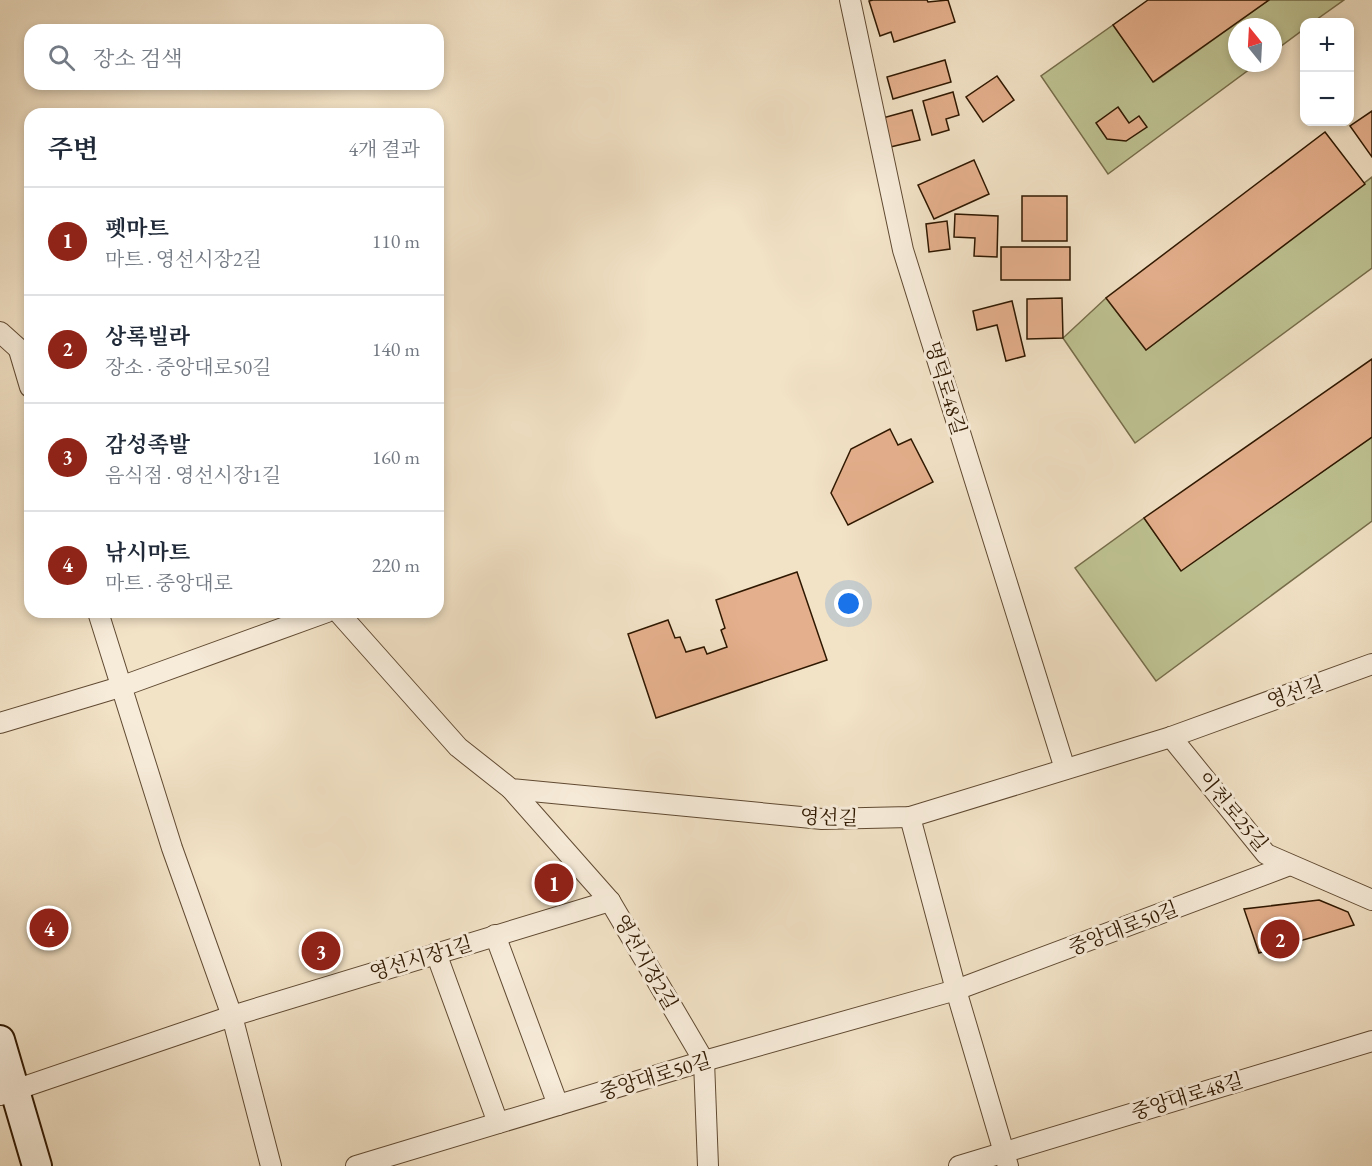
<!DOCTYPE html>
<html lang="ko">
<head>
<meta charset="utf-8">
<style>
  :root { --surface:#fff; --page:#f2f2f3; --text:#1f2937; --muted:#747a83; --line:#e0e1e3; --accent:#8f2418 }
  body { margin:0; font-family:"EB Garamond","Noto Serif KR",serif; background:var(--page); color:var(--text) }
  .controls { position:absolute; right:18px; top:18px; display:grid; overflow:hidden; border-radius:12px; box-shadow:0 3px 9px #0003 }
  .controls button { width:54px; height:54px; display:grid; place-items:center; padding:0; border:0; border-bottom:2px solid var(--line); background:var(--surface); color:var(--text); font:30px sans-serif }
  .compass { position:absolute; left:1228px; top:18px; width:54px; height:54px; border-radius:50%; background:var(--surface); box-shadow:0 3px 9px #0003; rotate:342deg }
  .you { position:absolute; left:849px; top:604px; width:21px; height:21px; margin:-15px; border:4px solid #fff; border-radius:50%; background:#1a73e8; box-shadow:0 0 0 9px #1a73e833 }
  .badge { display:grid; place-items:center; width:39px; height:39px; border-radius:50%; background:var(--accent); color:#fff; font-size:20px; font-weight:700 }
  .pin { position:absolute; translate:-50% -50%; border:3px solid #fff; box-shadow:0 2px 6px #0006 }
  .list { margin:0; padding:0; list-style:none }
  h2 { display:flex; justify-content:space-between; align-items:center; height:78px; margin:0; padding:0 24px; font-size:26px }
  h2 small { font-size:20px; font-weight:400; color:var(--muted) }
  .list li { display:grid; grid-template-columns:39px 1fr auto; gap:18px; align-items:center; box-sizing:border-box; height:108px; padding:0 24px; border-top:2px solid var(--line) }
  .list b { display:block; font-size:22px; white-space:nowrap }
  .list p { margin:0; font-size:20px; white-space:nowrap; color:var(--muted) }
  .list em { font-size:20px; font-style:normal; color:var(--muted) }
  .icon { flex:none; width:33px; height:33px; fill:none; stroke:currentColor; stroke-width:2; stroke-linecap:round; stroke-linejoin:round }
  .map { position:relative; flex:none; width:1372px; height:1166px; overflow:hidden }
  .search { position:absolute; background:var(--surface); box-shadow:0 3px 9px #0003; left:24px; top:24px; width:420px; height:66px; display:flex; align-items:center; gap:15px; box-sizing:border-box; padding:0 21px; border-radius:18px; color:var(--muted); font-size:22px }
  .panel { position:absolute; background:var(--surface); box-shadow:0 3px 9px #0003; left:24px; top:108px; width:420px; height:510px; border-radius:18px }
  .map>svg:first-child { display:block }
</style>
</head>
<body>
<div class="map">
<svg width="1372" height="1166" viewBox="0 0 1372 1166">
  <rect width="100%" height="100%" fill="#f2e2c6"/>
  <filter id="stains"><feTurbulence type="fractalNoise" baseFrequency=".00333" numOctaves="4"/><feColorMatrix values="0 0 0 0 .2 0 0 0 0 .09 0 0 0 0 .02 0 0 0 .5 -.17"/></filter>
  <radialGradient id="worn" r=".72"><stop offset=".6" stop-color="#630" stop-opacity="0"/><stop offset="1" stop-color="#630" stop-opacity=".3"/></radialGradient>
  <g fill="#bec292" stroke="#766d4a" stroke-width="1.5">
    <polygon points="1269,0 1344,0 1313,22 1304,22 1304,29 1273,52 1273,27 1237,27 1237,63 1258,63 1108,174 1041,76 1113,25 1154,82"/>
    <polygon points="1372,177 1372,268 1135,443 1063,338 1106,298 1146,350"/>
    <polygon points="1372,437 1372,521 1156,681 1075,568 1144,518 1181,570"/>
  </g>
  <g fill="#e4af8c" stroke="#2f1801" stroke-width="1.5">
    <polygon points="873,0 927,0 928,2 948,0 955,22 894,42 891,32 880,36 869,1"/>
    <polygon points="1148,0 1269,0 1153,82 1113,25"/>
    <polygon points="945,60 951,82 893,99 887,77"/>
    <polygon points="997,76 1014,100 983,122 966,97"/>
    <polygon points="953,92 959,115 946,119 949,130 932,135 923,101"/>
    <polygon points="1118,107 1129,123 1139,116 1147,127 1126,141 1107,139 1096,123"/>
    <polygon points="912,110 920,140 886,148 879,119"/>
    <polygon points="1372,111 1372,157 1350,126"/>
    <polygon points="1325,132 1365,184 1146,350 1106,298"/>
    <polygon points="974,160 989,194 934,219 918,185"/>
    <rect x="1022" y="196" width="45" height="45"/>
    <polygon points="955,214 998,216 997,257 974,256 975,238 954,237"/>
    <polygon points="947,221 950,249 929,252 926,224"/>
    <rect x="1001" y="247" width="69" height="33"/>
    <polygon points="1062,298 1063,338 1027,339 1027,299"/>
    <polygon points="1012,301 1025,356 1006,361 997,325 977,330 973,311"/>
    <polygon points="1372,359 1372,437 1181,571 1144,518"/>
    <polygon points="890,429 898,445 911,439 933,482 848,525 831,493 851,449"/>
    <polygon points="797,572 827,660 656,718 628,634 668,620 675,638 680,637 686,652 704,647 707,654 727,647 721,630 725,628 716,600"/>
    <polygon points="1319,900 1348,912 1354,925 1259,953 1244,909"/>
  </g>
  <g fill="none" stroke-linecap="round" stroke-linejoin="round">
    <defs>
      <g id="minor">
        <polyline points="850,0 903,250 1065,769"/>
        <polyline points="0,332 30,359"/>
        <polyline points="19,350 30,387"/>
        <polyline points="98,612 172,848 232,1016 271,1166"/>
        <polyline points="338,612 458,747 511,789 822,819 910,817 1171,737 1372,664"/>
        <polyline points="0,723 120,687 327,612"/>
        <polyline points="1171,737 1266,854 1372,900"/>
        <polyline points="511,789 610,901 704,1061 708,1166"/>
        <polyline points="910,817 956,990 1008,1166"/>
        <polyline points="495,935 558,1105"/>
        <polyline points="436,953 498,1123"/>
        <polyline points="0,1095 232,1016 610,901"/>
        <polyline points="356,1166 704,1061 956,990 1290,865"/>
        <polyline points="959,1166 1372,1041"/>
      </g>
      <polyline id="secondary" points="0,1040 37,1166"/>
    </defs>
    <use href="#minor" stroke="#604a32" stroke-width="22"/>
    <use href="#secondary" stroke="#2f1801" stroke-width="32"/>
    <use href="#minor" stroke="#f7ecda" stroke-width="20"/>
    <use href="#secondary" stroke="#f7ecda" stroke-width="28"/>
  </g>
  <g text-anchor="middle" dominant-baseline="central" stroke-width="6" stroke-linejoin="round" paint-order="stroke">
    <g font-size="20" fill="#2f1801" stroke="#f7ecda">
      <text transform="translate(946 388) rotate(73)">명덕로48길</text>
      <text transform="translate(1295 692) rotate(-20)">영선길</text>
      <text transform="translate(1233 811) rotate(50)">이천로25길</text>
      <text transform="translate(829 817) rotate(2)">영선길</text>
      <text transform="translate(1123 928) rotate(-21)">중앙대로50길</text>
      <text transform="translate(421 958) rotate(-17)">영선시장1길</text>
      <text transform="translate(646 962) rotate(60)">영선시장2길</text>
      <text transform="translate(655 1076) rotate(-17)">중앙대로50길</text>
      <text transform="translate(1187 1096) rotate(-17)">중앙대로48길</text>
    </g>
  </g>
  <rect width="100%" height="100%" filter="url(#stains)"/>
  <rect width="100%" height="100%" fill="url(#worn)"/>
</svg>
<div class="controls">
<button>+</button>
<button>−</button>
</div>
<svg class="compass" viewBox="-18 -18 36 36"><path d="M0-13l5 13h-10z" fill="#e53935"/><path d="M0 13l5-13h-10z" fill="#747a83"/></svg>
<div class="you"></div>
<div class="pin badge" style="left:554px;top:883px">1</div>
<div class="pin badge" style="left:1280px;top:939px">2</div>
<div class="pin badge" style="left:321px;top:951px">3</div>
<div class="pin badge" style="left:49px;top:928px">4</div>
<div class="search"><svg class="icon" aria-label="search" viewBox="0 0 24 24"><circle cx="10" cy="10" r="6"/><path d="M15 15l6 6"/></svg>장소 검색</div>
<section class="panel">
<h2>주변<small>4개 결과</small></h2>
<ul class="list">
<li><span class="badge">1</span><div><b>펫마트</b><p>마트 · 영선시장2길</p></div><em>110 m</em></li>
<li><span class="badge">2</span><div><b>상록빌라</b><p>장소 · 중앙대로50길</p></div><em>140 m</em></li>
<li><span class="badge">3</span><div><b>감성족발</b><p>음식점 · 영선시장1길</p></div><em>160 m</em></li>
<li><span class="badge">4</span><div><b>낚시마트</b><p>마트 · 중앙대로</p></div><em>220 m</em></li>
</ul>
</section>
</div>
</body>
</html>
